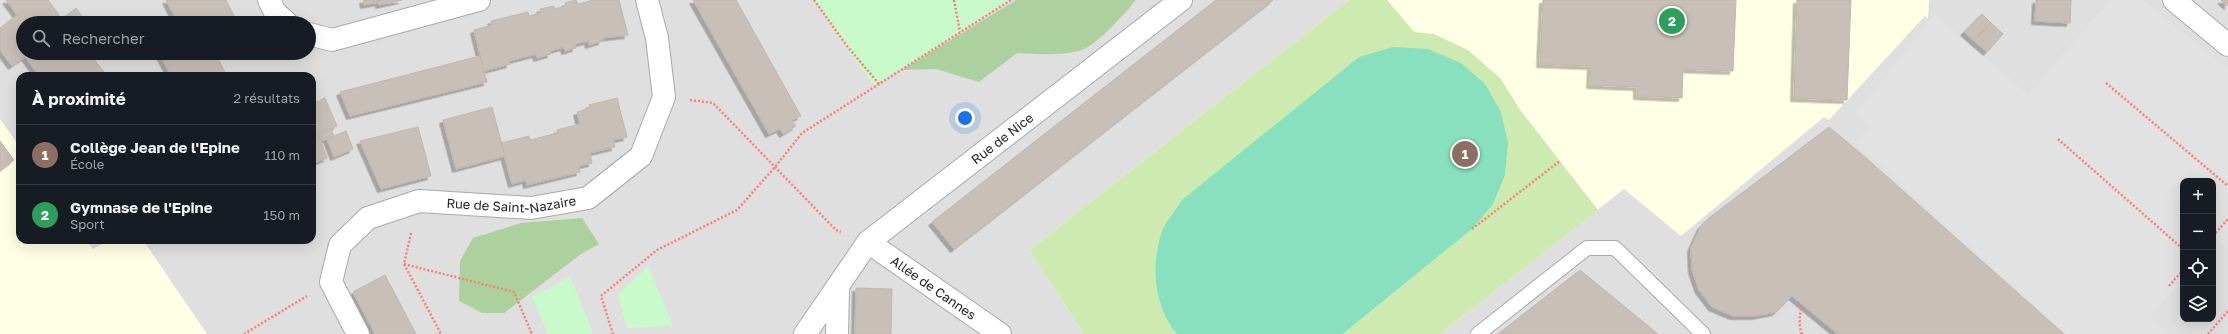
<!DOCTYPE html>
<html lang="fr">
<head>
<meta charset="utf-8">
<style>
  :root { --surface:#171b24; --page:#20242c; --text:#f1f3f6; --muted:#9ea1a6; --line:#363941; --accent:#1a73e8 }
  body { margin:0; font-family:"Golos Text",sans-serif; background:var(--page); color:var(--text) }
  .controls { position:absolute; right:12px; bottom:12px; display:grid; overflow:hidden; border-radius:8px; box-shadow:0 4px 16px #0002 }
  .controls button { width:36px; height:36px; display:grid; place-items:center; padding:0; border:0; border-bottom:1px solid var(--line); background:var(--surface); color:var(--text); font:20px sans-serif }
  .you { position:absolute; left:965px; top:118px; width:14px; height:14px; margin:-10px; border:3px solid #fff; border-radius:50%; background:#1a73e8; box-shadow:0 0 0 6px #1a73e833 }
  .badge { display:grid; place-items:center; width:26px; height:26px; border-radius:50%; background:var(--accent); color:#fff; font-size:13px; font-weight:700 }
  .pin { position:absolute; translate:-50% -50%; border:2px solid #fff; box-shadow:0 1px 4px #0006 }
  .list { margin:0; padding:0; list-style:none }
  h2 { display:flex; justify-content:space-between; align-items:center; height:52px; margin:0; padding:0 16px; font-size:17px }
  h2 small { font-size:13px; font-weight:400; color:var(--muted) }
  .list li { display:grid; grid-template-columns:26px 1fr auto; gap:12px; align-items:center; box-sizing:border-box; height:60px; padding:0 16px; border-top:1px solid var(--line) }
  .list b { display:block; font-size:15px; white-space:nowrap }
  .list p { margin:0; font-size:13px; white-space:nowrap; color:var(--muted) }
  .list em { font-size:13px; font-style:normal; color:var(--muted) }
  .icon { flex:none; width:22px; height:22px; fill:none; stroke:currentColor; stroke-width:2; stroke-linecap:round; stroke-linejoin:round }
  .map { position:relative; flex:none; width:2228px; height:334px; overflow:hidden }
  .search { position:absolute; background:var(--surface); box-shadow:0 4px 16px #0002; left:16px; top:16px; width:300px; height:44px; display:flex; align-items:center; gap:10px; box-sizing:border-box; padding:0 14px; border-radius:22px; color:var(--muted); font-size:15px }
  .panel { position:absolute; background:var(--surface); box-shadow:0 4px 16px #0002; left:16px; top:72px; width:300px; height:172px; border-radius:12px }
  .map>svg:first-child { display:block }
</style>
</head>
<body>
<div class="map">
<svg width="2228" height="334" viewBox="0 0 2228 334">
  <defs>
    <filter id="shadow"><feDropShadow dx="-3.5" dy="3.5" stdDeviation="0" flood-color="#0004"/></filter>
  </defs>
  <rect width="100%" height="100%" fill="#f2efe9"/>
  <path fill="#e0dfdf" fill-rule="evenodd" d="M 0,0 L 2228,0 L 2228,334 L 0,334 ZM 23,23 L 309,23 L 309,53 L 23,53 ZM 20,76 L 312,76 L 312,240 L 20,240 ZM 2183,181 L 2213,181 L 2213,319 L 2183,319 Z"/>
  <g fill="#ffffe5">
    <polygon points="1349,0 1929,0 1928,19 1925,16 1829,120 1824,117 1681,236 1624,189 1440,334 1084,334 1029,250"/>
    <polygon points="0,119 20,147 20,240 87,240 93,249 110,240 143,240 207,334 0,334"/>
  </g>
  <polygon fill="#cdebb0" points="1349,0 1387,0 1414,32 1434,34 1468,50 1500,78 1521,111 1598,210 1440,334 1343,334 1472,229 1159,301 1177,334 1084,334 1029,250"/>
  <g fill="#add19e">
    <path d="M 1016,0 L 1136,0 C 1124,14 1097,46 1079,51 C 1059,56 1038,54 1017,53 L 979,82 L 936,69 L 902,70 Z"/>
    <polygon points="582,218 599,244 581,254 504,313 482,313 459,301 460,261 473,238 521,223"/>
  </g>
  <g fill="#c8facc">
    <polygon points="814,0 1011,0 874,86"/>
    <polygon points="648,266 673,326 627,328 618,295"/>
    <polygon points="570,277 593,332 590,334 548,334 532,297"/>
  </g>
  <path fill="#88e0be" d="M 1393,47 L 1428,49 L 1461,63 L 1485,84 L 1501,112 L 1508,143 L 1505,175 L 1493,204 L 1472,229 L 1343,334 L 1177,334 C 1153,306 1151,264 1162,231 C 1166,221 1176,210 1182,200 L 1359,57 Z"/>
  <polygon fill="#e2e2e2" points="2110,0 2143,0 2228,68 2228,249 2218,240 2213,245 2213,181 2183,181 2183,278 2151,317 2168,334 2066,334 1855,142 1869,127 1855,113 1935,14 2028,94"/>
  <g fill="#c7bfb8" stroke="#c4b6ab" filter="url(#shadow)">
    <polygon points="6,0 48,0 62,19 76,8 87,23 23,23 23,53 101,53 93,58 107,76 39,76 25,57 12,66 0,50 0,28 17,15"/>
    <polygon points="166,0 226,0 234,16 222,23 178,23"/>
    <polygon points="363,0 402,0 379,5 379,2 364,5"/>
    <polygon points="576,0 578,4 593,0 619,0 628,35 602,38 602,41 589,45 588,41 575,44 576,48 565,51 564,47 550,51 551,54 537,58 536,54 509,61 510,64 484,71 474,30 492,25 491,21 528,12 529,16 541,13 540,9 554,6 555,9 566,6 565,3"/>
    <polygon points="693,0 736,0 801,116 792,120 796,126 783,134 780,129 769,134"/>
    <polygon points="1216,0 1273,0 954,249 932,222"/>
    <polygon points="1543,0 1736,0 1733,71 1683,69 1682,98 1637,96 1637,87 1590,85 1591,66 1540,64"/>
    <polygon points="1797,0 1851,0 1847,100 1794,98"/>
    <polygon points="2036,0 2071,0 2070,23 2035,21"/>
    <polygon points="2221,0 2228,0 2228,6 2225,4"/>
    <polygon points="1982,14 1991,23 1974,41 1964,32"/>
    <polygon points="1991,23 2003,34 1987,52 1974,41"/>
    <polygon points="159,53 215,53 227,76 171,76"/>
    <polygon points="480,56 487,82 350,116 340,92"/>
    <polygon points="325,98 337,126 318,134 327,158 312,164 312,104"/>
    <polygon points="617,98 627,137 613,140 615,147 590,153 592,163 579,166 580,172 527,185 526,180 512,184 501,143 529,136 530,140 558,133 557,130 580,124 577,112 590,108 589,105"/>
    <polygon points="492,107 505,156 456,169 443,120"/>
    <polygon points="418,127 431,176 381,189 360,141"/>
    <polygon points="1829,127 1865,157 2064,334 1838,334 1792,296 1776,312 1755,316 1733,316 1712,307 1699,290 1692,270 1691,248 1701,226 1709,218"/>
    <polygon points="331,129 334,136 321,141 318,134"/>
    <polygon points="346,131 353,149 334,157 327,139"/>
    <polygon points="0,141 14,160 0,171"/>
    <polygon points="1580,270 1658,334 1498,334"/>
    <polygon points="385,275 416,334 375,334 353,292"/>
    <polygon points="856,288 892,289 891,334 855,334"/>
  </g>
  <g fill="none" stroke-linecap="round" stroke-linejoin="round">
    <defs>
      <polyline id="lane" points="1478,334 1587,248 1615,248 1703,334"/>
      <g id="street">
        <polyline points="269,0 275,12 287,23"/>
        <polyline points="2174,0 2228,45"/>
        <polyline points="309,34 332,40 479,0"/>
        <path id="s1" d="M 868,242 L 1000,334"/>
        <path id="s2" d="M 358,334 L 331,282 L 340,245 L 368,218 L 419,201 L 531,208 L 588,198 L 641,156 L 664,97 L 657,38 L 647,0"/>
        <path id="s3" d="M 805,334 L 868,242 L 1181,0"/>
        <polyline points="837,334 838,289"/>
      </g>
    </defs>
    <use href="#lane" stroke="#a9a9a9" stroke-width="16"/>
    <use href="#street" stroke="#a9a9a9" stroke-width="24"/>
    <g stroke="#fa8072" stroke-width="2.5" stroke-dasharray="2 2" stroke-linecap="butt">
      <polyline points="814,0 847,46 879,84"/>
      <polyline points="954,0 960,32"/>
      <polyline points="2106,83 2228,186"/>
      <polyline points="690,100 713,103 836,230 841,232"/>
      <polyline points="2058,139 2183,249"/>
      <polyline points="1472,229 1560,161"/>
      <polyline points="411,233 404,264 441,334"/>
      <polyline points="2213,236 2228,219"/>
      <polyline points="404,264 514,292 532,334"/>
      <polyline points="2169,286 2183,270"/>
      <polyline points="244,334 307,296"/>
      <polyline points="613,334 601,296 657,250 737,210 775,167 802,133 1011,0"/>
      <path d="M 1802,334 C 1798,324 1800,314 1802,303"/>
      <polyline points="2208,334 2228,311"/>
    </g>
    <use href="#lane" stroke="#fff" stroke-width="14"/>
    <use href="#street" stroke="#fff" stroke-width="22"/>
  </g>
  <g text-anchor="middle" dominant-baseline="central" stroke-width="4" stroke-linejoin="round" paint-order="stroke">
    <g font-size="13" fill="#222" stroke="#fff">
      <text stroke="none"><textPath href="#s3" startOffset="281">Rue de Nice</textPath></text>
      <text stroke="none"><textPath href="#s2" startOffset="282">Rue de Saint-Nazaire</textPath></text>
      <text stroke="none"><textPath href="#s1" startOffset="80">Allée de Cannes</textPath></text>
    </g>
  </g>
</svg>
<div class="controls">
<button>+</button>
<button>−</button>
<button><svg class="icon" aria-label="locate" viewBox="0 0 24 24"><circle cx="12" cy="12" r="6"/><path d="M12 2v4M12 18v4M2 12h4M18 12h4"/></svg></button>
<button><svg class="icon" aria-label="layers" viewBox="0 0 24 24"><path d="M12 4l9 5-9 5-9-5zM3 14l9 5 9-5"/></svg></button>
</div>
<div class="you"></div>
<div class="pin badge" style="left:1465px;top:154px;background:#8d6e63">1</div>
<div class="pin badge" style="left:1672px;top:21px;background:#2e9e5b">2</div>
<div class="search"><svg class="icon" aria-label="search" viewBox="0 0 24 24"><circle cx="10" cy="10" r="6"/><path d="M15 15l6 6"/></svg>Rechercher</div>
<section class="panel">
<h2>À proximité<small>2 résultats</small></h2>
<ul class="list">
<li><span class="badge" style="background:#8d6e63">1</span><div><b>Collège Jean de l'Epine</b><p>École</p></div><em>110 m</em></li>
<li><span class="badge" style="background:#2e9e5b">2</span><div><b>Gymnase de l'Epine</b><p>Sport</p></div><em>150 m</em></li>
</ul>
</section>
</div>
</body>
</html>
